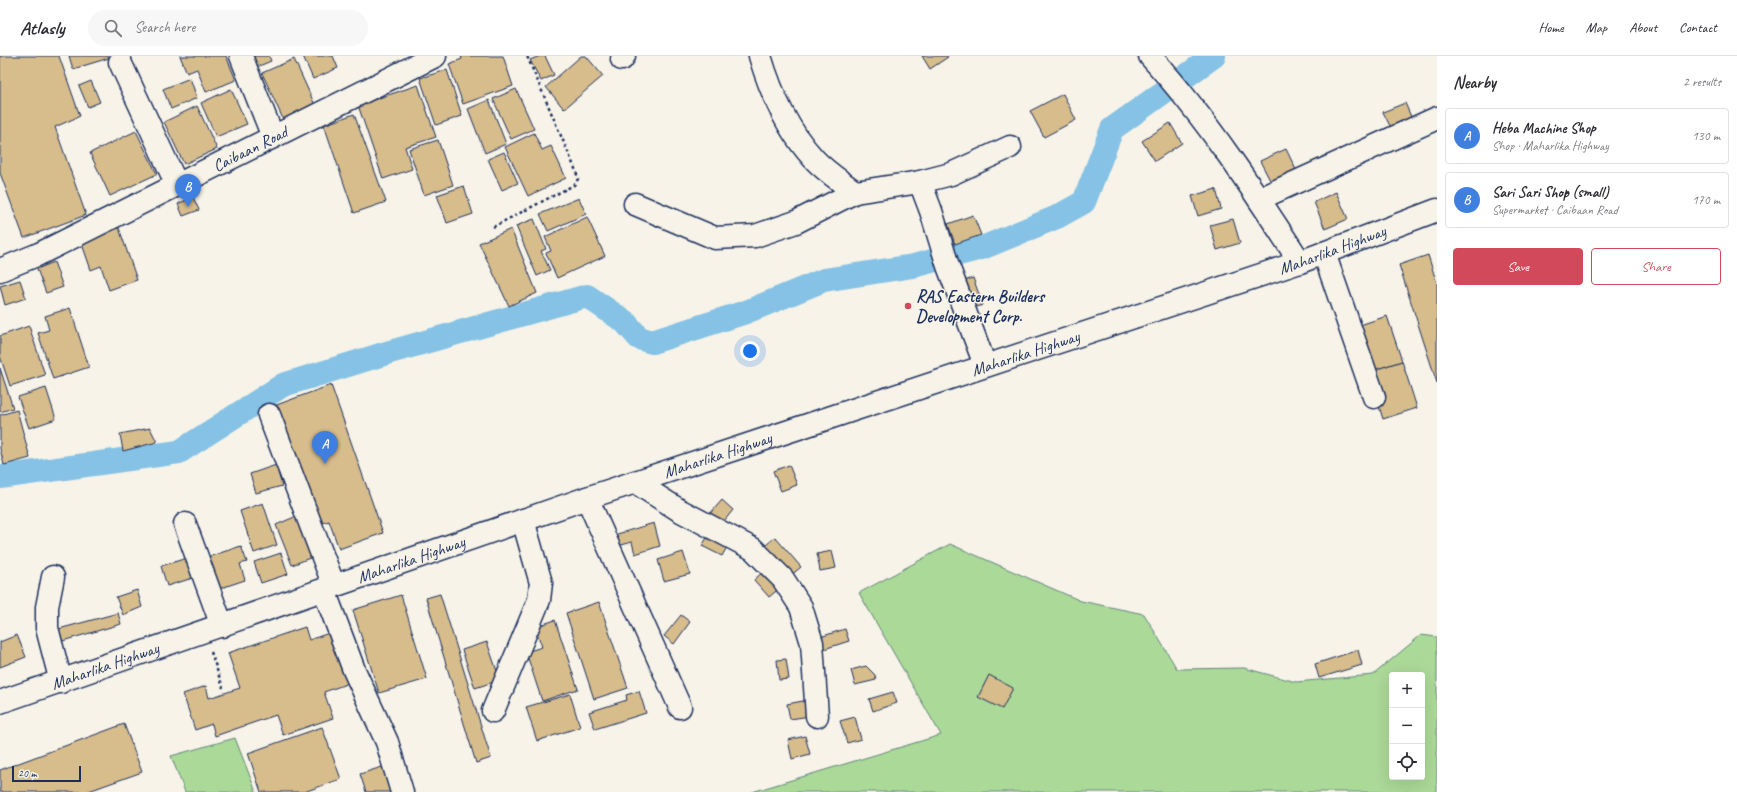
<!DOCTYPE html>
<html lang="en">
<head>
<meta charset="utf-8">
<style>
  :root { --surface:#fff; --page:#f7f7f7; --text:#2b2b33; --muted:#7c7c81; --line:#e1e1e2; --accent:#d1495b }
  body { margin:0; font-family:Caveat,sans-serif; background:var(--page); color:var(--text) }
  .controls { position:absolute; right:12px; bottom:12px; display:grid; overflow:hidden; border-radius:4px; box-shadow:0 4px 16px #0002 }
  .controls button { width:36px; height:36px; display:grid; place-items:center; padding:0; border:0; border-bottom:1px solid var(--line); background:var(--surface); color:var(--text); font:20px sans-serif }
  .scale { position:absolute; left:12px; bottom:10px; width:69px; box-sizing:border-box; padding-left:4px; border:2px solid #1b2f5e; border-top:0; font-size:11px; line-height:14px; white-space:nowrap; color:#1b2f5e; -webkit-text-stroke:3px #f7f3e8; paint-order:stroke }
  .you { position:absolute; left:750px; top:295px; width:14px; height:14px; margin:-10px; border:3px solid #fff; border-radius:50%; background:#1a73e8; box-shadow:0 0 0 6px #1a73e833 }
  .badge { display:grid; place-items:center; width:26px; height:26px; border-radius:50%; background:var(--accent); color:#fff; font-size:13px; font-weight:700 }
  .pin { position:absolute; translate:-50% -33px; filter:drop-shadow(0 1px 2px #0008) }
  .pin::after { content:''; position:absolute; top:21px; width:14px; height:12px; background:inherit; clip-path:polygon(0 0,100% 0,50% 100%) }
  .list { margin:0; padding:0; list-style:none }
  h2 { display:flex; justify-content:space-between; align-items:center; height:52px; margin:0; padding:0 16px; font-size:17px }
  h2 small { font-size:13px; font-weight:400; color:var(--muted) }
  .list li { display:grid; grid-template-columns:26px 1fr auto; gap:12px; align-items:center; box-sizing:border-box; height:56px; margin:0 8px 8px; padding:0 8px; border:1px solid var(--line); border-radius:4px }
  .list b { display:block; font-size:15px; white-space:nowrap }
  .list p { margin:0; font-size:13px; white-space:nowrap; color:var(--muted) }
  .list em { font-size:13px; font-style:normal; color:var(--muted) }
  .actions { display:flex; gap:8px; padding:12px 16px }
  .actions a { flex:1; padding:9px 0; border:1px solid var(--accent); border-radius:4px; text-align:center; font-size:14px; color:var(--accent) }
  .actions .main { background:var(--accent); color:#fff }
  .icon { flex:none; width:22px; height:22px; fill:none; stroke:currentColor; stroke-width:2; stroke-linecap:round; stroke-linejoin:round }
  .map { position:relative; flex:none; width:1437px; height:736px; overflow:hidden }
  header { display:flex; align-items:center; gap:24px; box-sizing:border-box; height:56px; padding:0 20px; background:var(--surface); border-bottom:1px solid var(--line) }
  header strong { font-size:19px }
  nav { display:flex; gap:22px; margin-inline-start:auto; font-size:14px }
  .search { width:280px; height:36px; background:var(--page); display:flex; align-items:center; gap:10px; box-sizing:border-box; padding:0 14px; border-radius:22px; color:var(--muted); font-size:15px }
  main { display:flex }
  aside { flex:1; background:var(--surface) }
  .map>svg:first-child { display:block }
</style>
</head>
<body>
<header>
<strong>Atlasly</strong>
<div class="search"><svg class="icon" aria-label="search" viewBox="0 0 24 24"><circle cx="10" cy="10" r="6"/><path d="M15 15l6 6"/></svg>Search here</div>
<nav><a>Home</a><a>Map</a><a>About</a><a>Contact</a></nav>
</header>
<main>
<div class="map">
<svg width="1437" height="736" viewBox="0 0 1437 736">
  <rect width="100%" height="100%" fill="#f7f3e8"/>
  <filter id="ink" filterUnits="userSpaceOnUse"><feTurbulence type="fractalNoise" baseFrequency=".025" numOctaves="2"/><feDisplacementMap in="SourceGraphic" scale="8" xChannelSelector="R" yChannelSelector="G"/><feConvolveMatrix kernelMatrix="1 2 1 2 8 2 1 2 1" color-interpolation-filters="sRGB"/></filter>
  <g filter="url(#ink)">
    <g fill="#abd998" stroke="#63847b" fill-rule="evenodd">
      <path d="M 950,488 L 1081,545 L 1144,558 L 1177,613 L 1244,612 L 1296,626 L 1373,619 L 1421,579 L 1437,581 L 1437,736 L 752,736 L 941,679 L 859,537 ZM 1392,619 L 1422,619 L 1422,721 L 1392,721 Z"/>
      <polygon points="235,682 256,736 185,736 171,700"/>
    </g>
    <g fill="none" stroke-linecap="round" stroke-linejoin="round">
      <polyline stroke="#85c2e5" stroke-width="24" points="0,421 179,396 283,329 390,296 587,240 625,266 639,282 652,286 746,256 824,224 913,210 982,192 1057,161 1084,146 1112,73 1214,0"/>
    </g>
    <g fill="#d7bc8c" stroke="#1b2f5e">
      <polygon points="0,0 59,0 80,60 55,71 86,159 24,182 0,117"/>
      <polygon points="69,0 109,0 109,2 73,13"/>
      <polygon points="180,0 226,0 236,24 206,36 197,13 187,17"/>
      <polygon points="247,0 269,0 271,5 252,13"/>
      <polygon points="303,0 333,0 338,12 313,23"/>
      <polygon points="461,0 503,0 513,30 463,48 449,8 462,3"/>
      <polygon points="540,0 545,0 554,19 541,25 530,4"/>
      <polygon points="581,0 586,0 603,20 564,53 546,31"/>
      <polygon points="922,0 947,0 948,1 930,13"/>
      <polygon points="294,3 315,49 283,63 262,17"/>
      <polygon points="447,14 462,60 436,69 420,22"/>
      <polygon points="190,22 197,42 171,53 163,33"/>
      <polygon points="91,25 100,46 88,51 79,30"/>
      <polygon points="418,29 436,81 405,91 412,113 383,123 358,49"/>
      <polygon points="231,33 247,68 216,81 201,47"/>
      <polygon points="516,33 534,73 511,83 493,43"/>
      <polygon points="1063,38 1076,64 1044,81 1030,55"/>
      <polygon points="489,44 506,88 485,97 468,53"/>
      <polygon points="1405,47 1412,63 1391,72 1383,56"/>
      <polygon points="197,50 217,93 184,108 164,66"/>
      <polygon points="354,58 386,146 354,157 324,69"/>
      <polygon points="1170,67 1182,87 1155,105 1142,85"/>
      <polygon points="136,75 157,118 110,140 90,97"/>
      <polygon points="534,77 542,94 551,90 566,122 528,140 505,91"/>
      <polygon points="438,84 453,129 424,139 409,93"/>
      <polygon points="1286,93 1298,118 1273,130 1260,105"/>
      <polygon points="504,96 518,127 502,134 488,103"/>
      <polygon points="464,130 473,158 447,167 437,139"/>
      <polygon points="1216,133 1221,153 1198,160 1192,140"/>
      <polygon points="1336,136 1348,163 1325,173 1314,146"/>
      <polygon points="193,141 199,154 183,160 178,148"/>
      <polygon points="579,142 586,158 548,175 540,158"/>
      <polygon points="973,159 981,179 955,188 948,168"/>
      <polygon points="587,161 605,200 557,222 546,197 551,195 545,181"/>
      <polygon points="534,163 546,193 541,195 550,214 537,220 516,170"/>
      <polygon points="1233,163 1240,187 1217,194 1210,169"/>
      <polygon points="119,172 137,224 109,234 101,210 91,214 81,185"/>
      <polygon points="511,173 537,237 509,250 479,187"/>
      <polygon points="1428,199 1437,228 1437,327 1399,209"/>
      <polygon points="54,206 63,231 46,237 37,213"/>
      <polygon points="973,222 983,249 971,253 961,226"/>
      <polygon points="20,224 26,242 5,249 0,230"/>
      <polygon points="70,252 89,311 53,323 38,277 49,274 45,260"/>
      <polygon points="1387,260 1402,305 1368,316 1354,271"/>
      <polygon points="29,270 45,319 10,330 0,300 0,280"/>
      <polygon points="1402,305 1417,352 1383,363 1368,316"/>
      <polygon points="0,312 13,352 0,356"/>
      <polygon points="331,329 383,477 339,493 329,465 313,470 271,351"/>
      <polygon points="46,332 56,363 29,372 18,341"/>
      <polygon points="17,354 30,402 4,409 0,393 0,359"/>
      <polygon points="150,372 157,386 123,395 120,378"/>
      <polygon points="276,409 282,430 256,437 250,418"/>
      <polygon points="789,409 797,429 781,435 773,415"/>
      <polygon points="722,444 733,454 720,470 708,460"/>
      <polygon points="263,447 277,489 254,497 240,455"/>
      <polygon points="299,459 315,500 292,509 276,469"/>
      <polygon points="654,467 660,490 635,498 632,486 618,490 614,479"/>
      <polygon points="709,478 728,489 722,500 702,490"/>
      <polygon points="775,481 801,511 790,520 764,491"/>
      <polygon points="241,490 247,506 240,508 245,524 215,534 199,504"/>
      <polygon points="832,495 836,512 820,515 817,498"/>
      <polygon points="683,496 690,518 664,525 658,504"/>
      <polygon points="281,497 288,518 261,527 254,506"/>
      <polygon points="190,501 196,521 167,530 161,510"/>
      <polygon points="766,513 781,531 769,541 754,524"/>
      <polygon points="137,534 142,551 123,559 116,541"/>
      <polygon points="440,538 491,702 476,707 426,542"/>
      <polygon points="401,539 427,623 379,637 353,554"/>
      <polygon points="599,546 628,632 594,643 566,557"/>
      <polygon points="118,557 121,568 59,586 55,574"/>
      <polygon points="681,559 690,566 674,588 664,580"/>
      <polygon points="555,564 578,633 542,645 526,596 542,591 535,571"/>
      <polygon points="305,571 309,584 332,576 349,627 324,636 333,662 283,679 276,659 215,680 212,668 195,674 183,638 206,630 209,642 240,632 228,597"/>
      <polygon points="845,573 849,585 824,593 820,581"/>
      <polygon points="17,579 26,601 0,611 0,586"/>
      <polygon points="487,586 500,624 475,632 462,594"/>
      <polygon points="1358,594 1362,609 1319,622 1315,608"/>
      <polygon points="786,603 789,623 779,624 777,604"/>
      <polygon points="866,610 875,619 876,624 855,629 851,614"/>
      <polygon points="989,619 1013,632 1002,653 978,641"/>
      <polygon points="639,635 646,657 595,673 589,656 627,644 626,639"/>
      <polygon points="893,636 897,647 873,655 869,643"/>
      <polygon points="570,638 580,671 537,685 526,651"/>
      <polygon points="808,644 810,660 790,663 787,648"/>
      <polygon points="855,661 861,683 847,687 840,665"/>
      <polygon points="124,668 142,716 86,736 0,736 0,714"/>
      <polygon points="322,671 341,723 304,736 261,736 248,697"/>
      <polygon points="805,680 810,698 792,703 788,684"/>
      <polygon points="385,710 393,736 366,736 360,718"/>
    </g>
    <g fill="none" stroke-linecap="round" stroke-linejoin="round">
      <defs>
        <g id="minor">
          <polyline points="241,0 273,81"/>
          <path d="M 760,0 C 771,37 788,75 814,103 C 826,116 842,126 855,136 L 920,126 L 951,118 L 1010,91"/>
          <path d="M 1150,0 C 1207,63 1254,135 1300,206"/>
          <polyline points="622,3 624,0"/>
          <polyline points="120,6 177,129"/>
          <polyline points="920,126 931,155 948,210 985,309"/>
          <polyline points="1259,143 1437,62"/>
          <polyline points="635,148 715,182 755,180 796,166 855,136"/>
          <polyline points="1324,197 1374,341"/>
          <path id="s1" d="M 0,214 L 39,198 L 435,0"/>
          <polyline points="269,359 334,530"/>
          <polyline points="635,426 679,454 753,493 783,523 801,551 812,587 817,660"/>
          <polyline points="587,442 680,651"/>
          <polyline points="185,468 222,570"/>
          <polyline points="53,521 47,551 47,572 61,626"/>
          <polyline points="324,534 354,614 387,686 402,736"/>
          <polyline points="493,655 539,544 541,527 523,464"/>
        </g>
        <g id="highway">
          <path id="s2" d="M 0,646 L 587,442 L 1300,206 L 1437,154"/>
        </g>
      </defs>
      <use href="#minor" stroke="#1b2f5e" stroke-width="25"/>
      <use href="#highway" stroke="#1b2f5e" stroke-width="25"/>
      <g stroke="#1b2f5e" stroke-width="2.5" stroke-dasharray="3 3" stroke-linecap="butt">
        <polyline points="493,171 574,129 578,123 576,115 527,0"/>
        <polyline points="211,596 223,632"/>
      </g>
      <use href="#minor" stroke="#f7f3e8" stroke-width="22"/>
      <use href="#highway" stroke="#f7f3e8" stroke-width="22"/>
    </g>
  </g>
  <circle fill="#d1495b" stroke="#f7f3e8" stroke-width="1.5" cx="908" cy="250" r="4"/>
  <g text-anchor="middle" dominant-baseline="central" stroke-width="3" stroke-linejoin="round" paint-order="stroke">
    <g font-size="17" fill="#1b2f5e" stroke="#f7f3e8">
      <text stroke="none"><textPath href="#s1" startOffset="278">Caibaan Road</textPath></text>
      <text stroke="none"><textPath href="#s2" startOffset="1407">Maharlika Highway</textPath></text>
      <text stroke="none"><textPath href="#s2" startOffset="1083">Maharlika Highway</textPath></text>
      <text stroke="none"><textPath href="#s2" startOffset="759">Maharlika Highway</textPath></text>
      <text stroke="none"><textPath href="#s2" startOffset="435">Maharlika Highway</textPath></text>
      <text stroke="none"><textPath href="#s2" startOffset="111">Maharlika Highway</textPath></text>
    </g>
    <g font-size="17" font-weight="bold" fill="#1b2f5e" stroke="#f7f3e8" text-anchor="start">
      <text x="916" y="240">RAS Eastern Builders<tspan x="916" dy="20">Development Corp.</tspan></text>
    </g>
  </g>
</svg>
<div class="controls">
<button>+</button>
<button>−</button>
<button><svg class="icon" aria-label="locate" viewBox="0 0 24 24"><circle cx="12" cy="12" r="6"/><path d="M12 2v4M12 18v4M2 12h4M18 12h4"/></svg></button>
</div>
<div class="scale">20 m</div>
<div class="you"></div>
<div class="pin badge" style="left:325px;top:408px;background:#3f7fe0">A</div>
<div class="pin badge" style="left:188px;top:151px;background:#3f7fe0">B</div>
</div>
<aside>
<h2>Nearby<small>2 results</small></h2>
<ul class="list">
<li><span class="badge" style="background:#3f7fe0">A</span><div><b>Heba Machine Shop</b><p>Shop · Maharlika Highway</p></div><em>130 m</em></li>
<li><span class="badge" style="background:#3f7fe0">B</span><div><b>Sari Sari Shop (small)</b><p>Supermarket · Caibaan Road</p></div><em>170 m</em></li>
</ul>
<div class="actions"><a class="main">Save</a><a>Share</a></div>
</aside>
</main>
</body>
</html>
